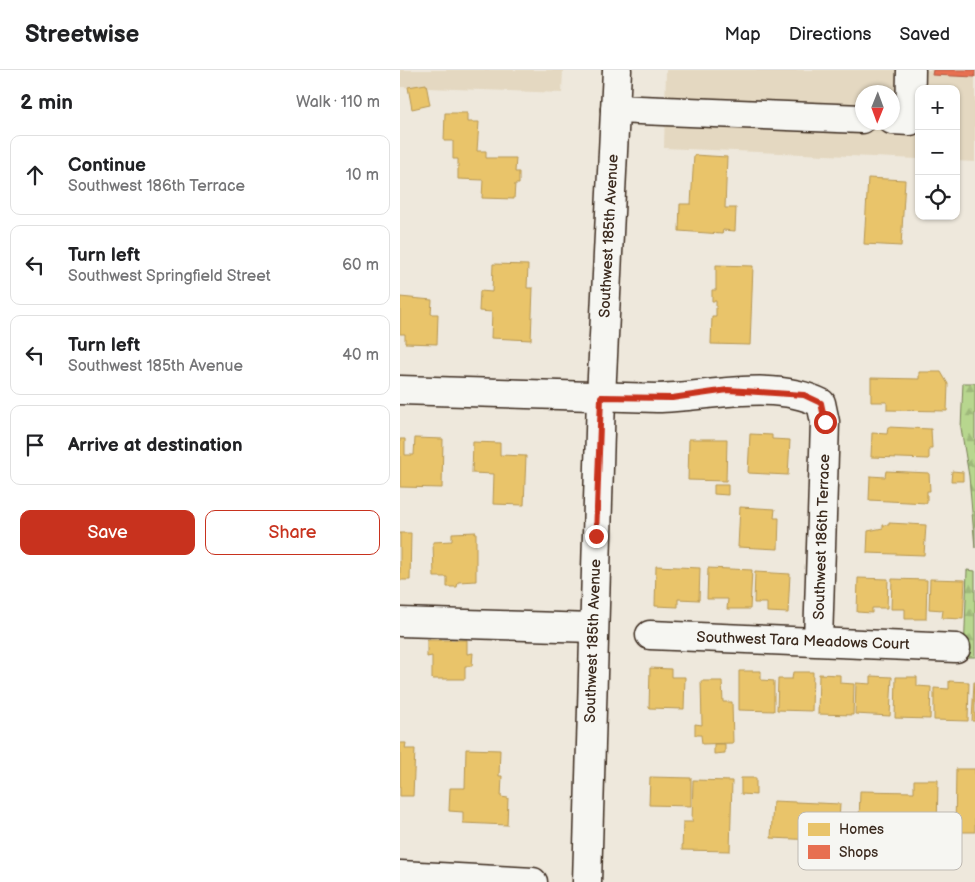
<!DOCTYPE html>
<html lang="en">
<head>
<meta charset="utf-8">
<style>
  :root { --surface:#fff; --page:#f2f2f2; --text:#202124; --muted:#757577; --line:#e0e0e0; --accent:#c8321e }
  body { margin:0; font-family:"Balsamiq Sans",sans-serif; background:var(--page); color:var(--text) }
  .controls { position:absolute; right:15px; top:15px; display:grid; overflow:hidden; border-radius:10px; box-shadow:0 1px 4px #0004 }
  .controls button { width:45px; height:45px; display:grid; place-items:center; padding:0; border:0; border-bottom:1px solid var(--line); background:var(--surface); color:var(--text); font:25px sans-serif }
  .compass { position:absolute; left:455px; top:15px; width:45px; height:45px; border-radius:50%; background:var(--surface); box-shadow:0 1px 4px #0004; rotate:181deg }
  .stop { position:absolute; width:15px; height:15px; margin:-11px; border:4px solid #c8321e; border-radius:50%; background:#fff }
  .stop.end { background:#c8321e; border-color:#fff; box-shadow:0 1px 5px #0008 }
  .list { margin:0; padding:0; list-style:none }
  h2 { display:flex; justify-content:space-between; align-items:center; height:65px; margin:0; padding:0 20px; font-size:21px }
  h2 small { font-size:16px; font-weight:400; color:var(--muted) }
  .list li { display:grid; grid-template-columns:32px 1fr auto; gap:15px; align-items:center; box-sizing:border-box; height:80px; margin:0 10px 10px; padding:0 10px; border:1px solid var(--line); border-radius:10px }
  .list b { display:block; font-size:19px; white-space:nowrap }
  .list p { margin:0; font-size:16px; white-space:nowrap; color:var(--muted) }
  .list em { font-size:16px; font-style:normal; color:var(--muted) }
  .actions { display:flex; gap:10px; padding:15px 20px }
  .actions a { flex:1; padding:11px 0; border:1px solid var(--accent); border-radius:10px; text-align:center; font-size:18px; color:var(--accent) }
  .actions .main { background:var(--accent); color:#fff }
  .icon { flex:none; width:28px; height:28px; fill:none; stroke:currentColor; stroke-width:2; stroke-linecap:round; stroke-linejoin:round }
  .map { position:relative; flex:none; width:575px; height:812px; overflow:hidden }
  header { display:flex; align-items:center; gap:30px; box-sizing:border-box; height:70px; padding:0 25px; background:var(--surface); border-bottom:1px solid var(--line) }
  header strong { font-size:24px }
  nav { display:flex; gap:28px; margin-inline-start:auto; font-size:18px }
  main { display:flex }
  aside { flex:1; background:var(--surface) }
  .map>svg:first-child { display:block }
</style>
</head>
<body>
<header>
<strong>Streetwise</strong>
<nav><a>Map</a><a>Directions</a><a>Saved</a></nav>
</header>
<main>
<aside>
<h2>2 min<small>Walk · 110 m</small></h2>
<ul class="list">
<li><svg class="icon" aria-label="ahead" viewBox="0 0 24 24"><path d="M12 20V5M6 11l6-6 6 6"/></svg><div><b>Continue</b><p>Southwest 186th Terrace</p></div><em>10 m</em></li>
<li><svg class="icon" aria-label="left" viewBox="0 0 24 24"><path d="M17 20v-9H6M10 6l-5 5 5 5"/></svg><div><b>Turn left</b><p>Southwest Springfield Street</p></div><em>60 m</em></li>
<li><svg class="icon" aria-label="left" viewBox="0 0 24 24"><path d="M17 20v-9H6M10 6l-5 5 5 5"/></svg><div><b>Turn left</b><p>Southwest 185th Avenue</p></div><em>40 m</em></li>
<li><svg class="icon" aria-label="arrive" viewBox="0 0 24 24"><path d="M6 21V4h12l-3 4 3 4H6"/></svg><div><b>Arrive at destination</b></div></li>
</ul>
<div class="actions"><a class="main">Save</a><a>Share</a></div>
</aside>
<div class="map">
<svg width="575" height="812" viewBox="0 0 575 812">
  <defs>
    <pattern id="forest-firs" width="22" height="20" patternUnits="userSpaceOnUse" patternTransform="scale(1.25)"><rect width="22" height="20" fill="#b7d68e"/><path d="M5 1l3.5 6h-7zM16 11l3.5 6h-7z" fill="#9eb87a"/></pattern>
  </defs>
  <rect width="100%" height="100%" fill="#eee8dc"/>
  <filter id="ink" filterUnits="userSpaceOnUse"><feTurbulence type="fractalNoise" baseFrequency=".02" numOctaves="2"/><feDisplacementMap in="SourceGraphic" scale="10" xChannelSelector="R" yChannelSelector="G"/><feConvolveMatrix kernelMatrix="1 2 1 2 8 2 1 2 1" color-interpolation-filters="sRGB"/></filter>
  <g filter="url(#ink)">
    <g fill="#e4d8c1" fill-rule="evenodd">
      <polygon points="0,0 163,0 162,23 0,17"/>
      <path d="M 266,0 L 575,0 L 575,92 L 556,91 L 556,19 L 519,19 L 519,89 L 264,78 ZM 462,22 L 492,22 L 492,52 L 462,52 Z"/>
    </g>
    <g fill="url(#forest-firs)" stroke="#798056">
      <polygon points="563,313 575,313 575,478 569,406 561,358"/>
      <polygon points="567,500 575,501 575,587 564,587"/>
    </g>
    <g fill="#e9c46a" stroke="#b59653">
      <polygon points="26,14 30,35 12,39 8,17"/>
      <polygon points="45,43 67,43 67,52 79,52 77,81 86,81 86,88 116,88 115,102 119,102 119,114 115,114 114,129 82,128 83,110 58,109 58,89 53,89 53,71 44,71"/>
      <polygon points="294,85 327,87 325,138 336,138 335,161 323,160 322,164 279,161 280,134 291,134"/>
      <polygon points="468,108 505,110 501,176 464,174"/>
      <polygon points="93,194 128,195 127,218 133,218 131,270 91,268 92,242 79,241 80,221 92,222"/>
      <polygon points="316,195 353,196 350,275 311,274 312,247 316,247 316,231 312,231 312,220 316,220"/>
      <polygon points="0,227 32,230 31,244 38,244 37,274 5,273 5,264 0,264"/>
      <polygon points="519,302 541,302 548,314 547,341 487,340 487,332 471,332 471,308 519,309"/>
      <polygon points="488,357 531,359 532,378 529,378 529,389 471,387 472,363 487,364"/>
      <polygon points="350,364 372,365 372,369 390,370 388,405 348,403"/>
      <polygon points="15,368 43,369 42,418 0,417 0,369 5,369 5,385 14,385"/>
      <polygon points="289,369 327,369 326,411 288,410"/>
      <polygon points="73,372 100,373 100,385 126,386 124,435 93,434 94,404 72,403"/>
      <polygon points="486,401 529,403 530,421 527,421 527,433 469,430 470,406 485,407"/>
      <polygon points="552,401 563,402 563,411 551,411"/>
      <polygon points="314,415 328,415 328,425 314,424"/>
      <polygon points="340,437 375,439 374,448 379,448 378,479 338,477"/>
      <polygon points="489,453 526,455 524,485 467,483 468,461 483,458 483,455 489,455"/>
      <polygon points="76,462 76,511 58,512 57,517 47,517 47,507 34,507 33,472 52,471 52,463"/>
      <polygon points="0,463 11,463 10,510 0,510"/>
      <polygon points="256,496 300,498 299,530 278,529 278,537 255,536"/>
      <polygon points="308,498 352,500 350,539 327,539 328,529 307,529"/>
      <polygon points="355,502 390,504 388,543 367,542 367,533 354,533"/>
      <polygon points="458,508 488,509 487,538 472,538 472,543 457,542"/>
      <polygon points="492,509 527,510 526,549 505,549 505,539 491,539"/>
      <polygon points="530,509 565,510 563,549 542,548 543,540 529,539"/>
      <polygon points="27,570 67,570 67,584 73,583 72,596 65,596 65,609 32,609 32,586 27,587"/>
      <polygon points="250,598 271,599 271,607 285,607 284,639 249,638"/>
      <polygon points="339,601 361,601 361,610 374,611 374,641 339,640"/>
      <polygon points="393,602 413,602 412,641 377,640 378,609 392,609"/>
      <polygon points="419,604 440,605 440,613 454,614 453,645 418,644"/>
      <polygon points="471,606 492,607 490,646 455,644 456,613 471,614"/>
      <polygon points="496,607 517,607 517,616 531,617 530,649 495,648"/>
      <polygon points="301,611 322,611 323,632 332,632 333,673 302,674 301,665 295,665 295,654 302,655"/>
      <polygon points="549,611 569,612 568,651 534,650 534,618 549,619"/>
      <polygon points="574,612 575,612 575,651 572,651"/>
      <polygon points="0,673 6,673 5,679 15,679 13,726 0,726"/>
      <polygon points="314,674 325,674 325,683 314,684"/>
      <polygon points="66,679 100,680 99,706 102,706 101,727 108,728 107,755 63,753 63,742 49,741 50,718 65,718"/>
      <polygon points="556,699 575,699 575,762 555,762"/>
      <polygon points="250,707 291,708 291,736 249,735"/>
      <polygon points="341,708 356,708 356,725 341,724"/>
      <polygon points="293,710 332,711 330,781 282,780 283,752 292,752"/>
      <polygon points="514,710 538,710 537,764 507,764 507,756 492,756 492,754 459,753 460,721 514,722"/>
      <polygon points="373,731 440,734 438,771 371,768"/>
    </g>
    <polygon fill="#e76f51" stroke="#b35a42" points="533,0 575,0 575,7 532,5"/>
    <g fill="none" stroke-linecap="round" stroke-linejoin="round">
      <defs>
        <g id="minor">
          <polyline points="215,39 462,49"/>
          <polyline points="492,50 510,51 511,0"/>
          <path d="M 0,320 L 257,328 C 308,327 374,309 421,333 L 425,352 L 418,571"/>
          <polyline points="0,552 193,558"/>
          <polyline points="250,565 556,578"/>
          <polyline points="0,805 133,812"/>
        </g>
        <polyline id="major" points="187,812 201,327 217,0"/>
      </defs>
      <use href="#minor" stroke="#3b2a1e" stroke-width="31"/>
      <use href="#major" stroke="#3b2a1e" stroke-width="31"/>
      <use href="#minor" stroke="#f6f6f2" stroke-width="28"/>
      <use href="#major" stroke="#f6f6f2" stroke-width="28"/>
    </g>
  </g>
  <g fill="none" stroke-linecap="round" stroke-linejoin="round" filter="url(#ink)">
    <polyline stroke="#c8321e" stroke-width="6" points="196,466 201,327 272,328 328,320 404,325 421,333 425,352"/>
  </g>
  <g text-anchor="middle" dominant-baseline="central" stroke-width="5" stroke-linejoin="round" paint-order="stroke">
    <g font-size="15" fill="#3b2a1e" stroke="#f6f6f2">
      <text transform="translate(209 166) rotate(-87)">Southwest 185th Avenue</text>
      <text transform="translate(422 467) rotate(-88)">Southwest 186th Terrace</text>
      <text transform="translate(193 571) rotate(-88)">Southwest 185th Avenue</text>
      <text transform="translate(403 571) rotate(2)">Southwest Tara Meadows Court</text>
    </g>
  </g>
  <rect x="398" y="742" width="164" height="58" rx="8" fill="#f6f6f2" stroke="#beb9b2" stroke-width="1"/>
  <rect x="408" y="753" width="22" height="13" fill="#e9c46a"/>
  <rect x="408" y="775" width="22" height="14" fill="#e76f51"/>
  <g font-size="14" fill="#3b2a1e">
    <text x="439" y="764">Homes</text>
    <text x="439" y="787">Shops</text>
  </g>
</svg>
<div class="controls">
<button>+</button>
<button>−</button>
<button><svg class="icon" aria-label="locate" viewBox="0 0 24 24"><circle cx="12" cy="12" r="6"/><path d="M12 2v4M12 18v4M2 12h4M18 12h4"/></svg></button>
</div>
<svg class="compass" viewBox="-18 -18 36 36"><path d="M0-13l5 13h-10z" fill="#e53935"/><path d="M0 13l5-13h-10z" fill="#757577"/></svg>
<div class="stop" style="left:425px;top:352px"></div>
<div class="stop end" style="left:196px;top:466px"></div>
</div>
</main>
</body>
</html>
